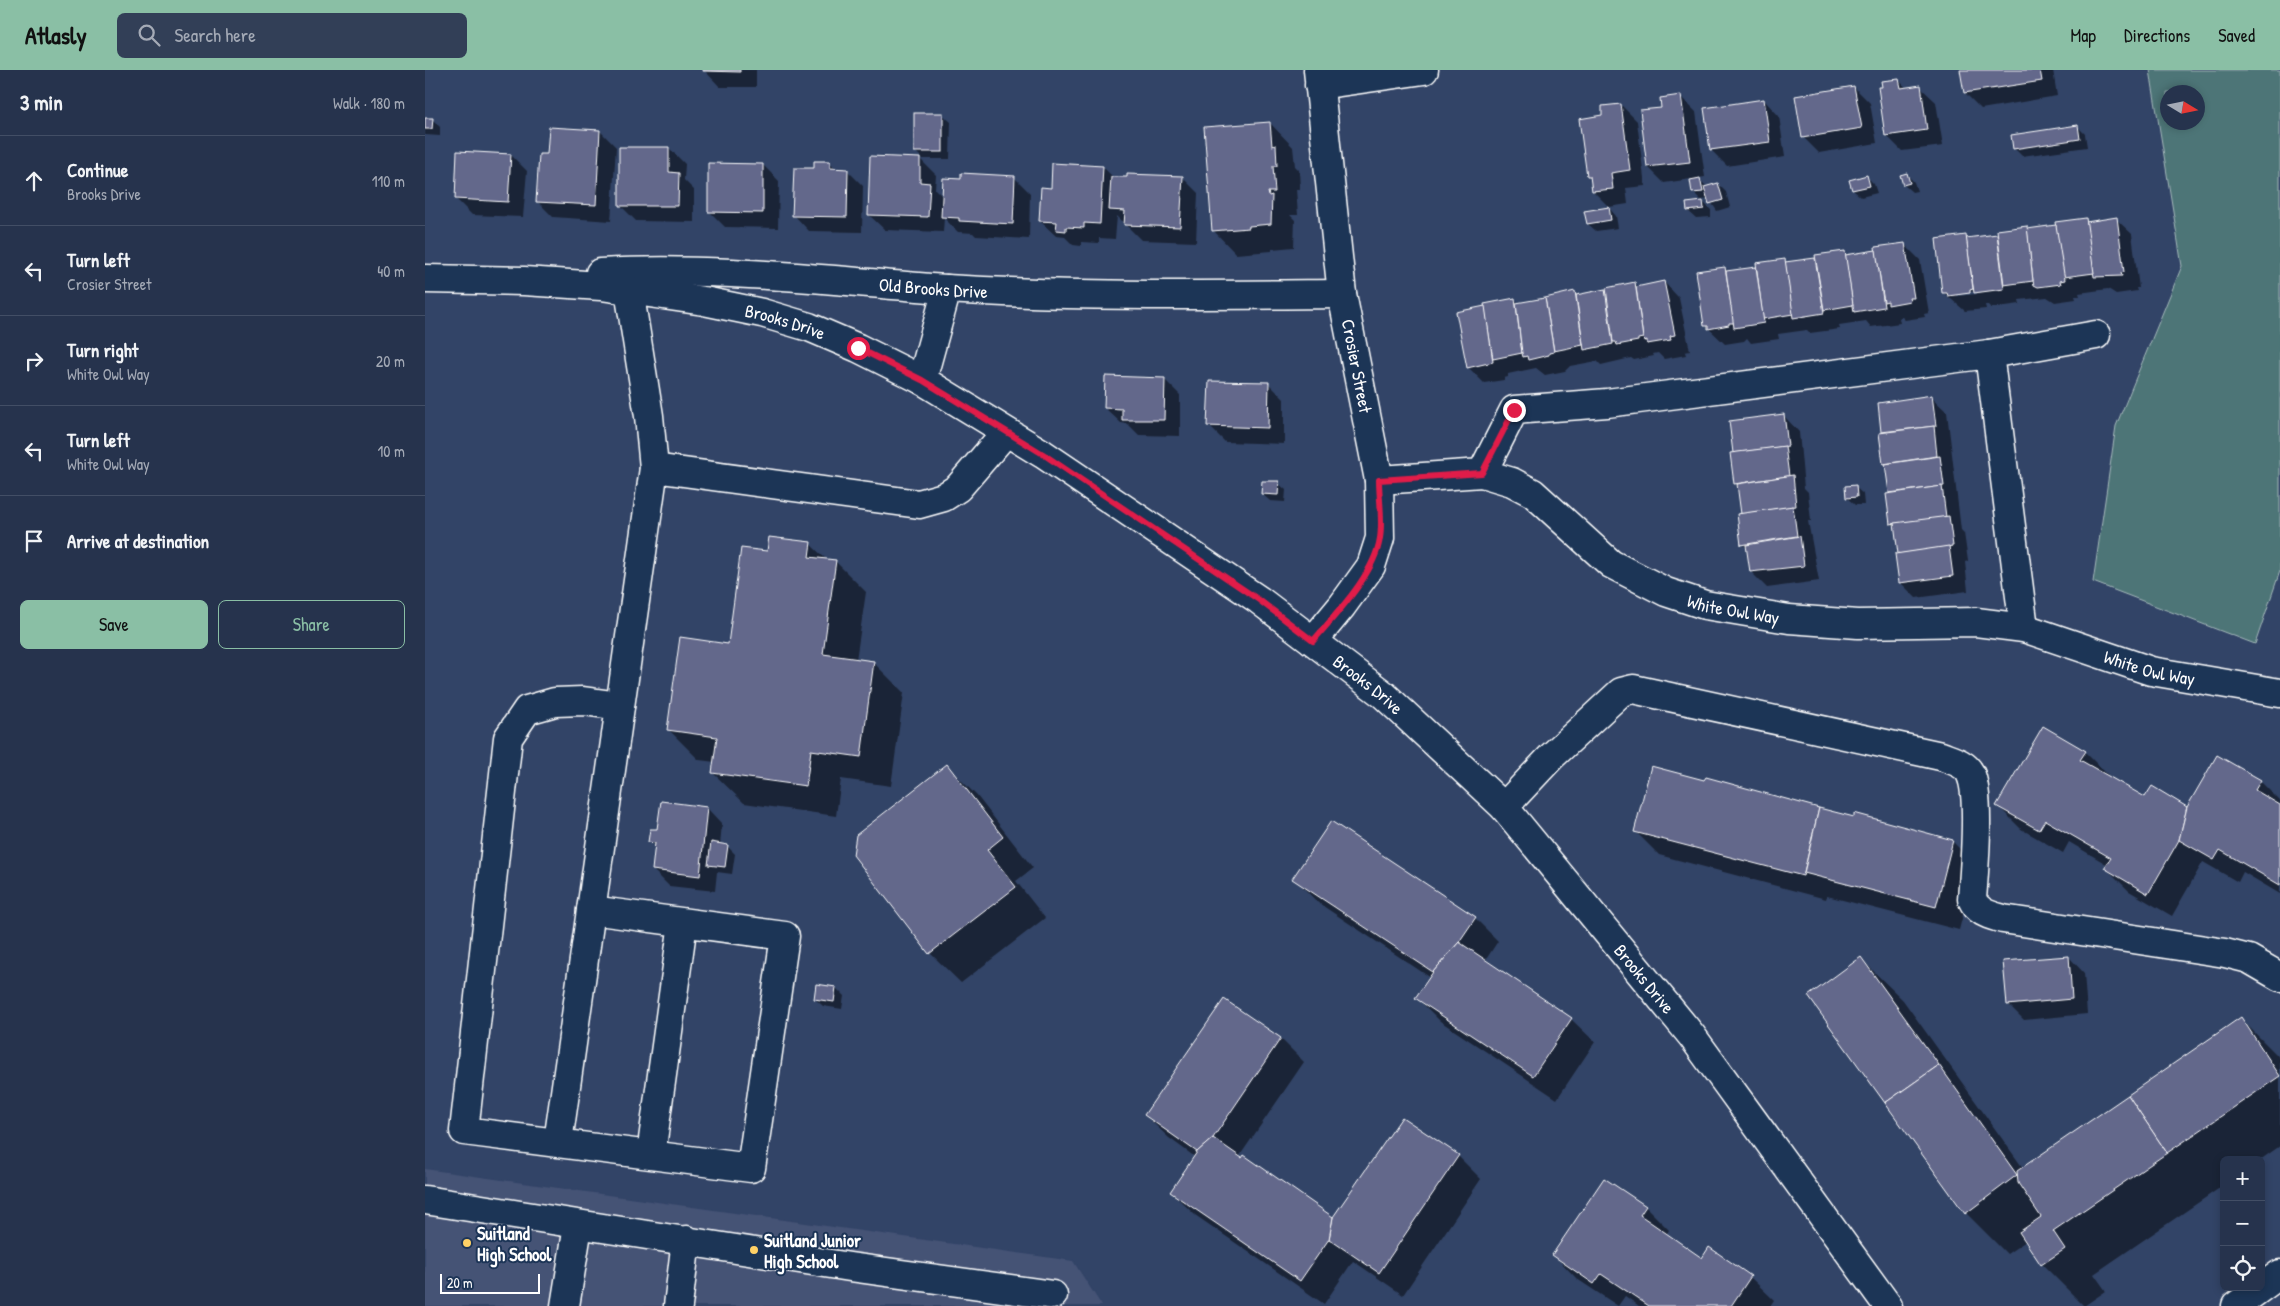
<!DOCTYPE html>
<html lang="en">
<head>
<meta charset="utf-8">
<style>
  :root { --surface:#26334d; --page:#323f57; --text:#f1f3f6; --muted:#a4aab6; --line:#424e65; --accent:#8abfa5 }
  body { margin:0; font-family:"Patrick Hand",sans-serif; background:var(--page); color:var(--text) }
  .controls { position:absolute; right:15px; bottom:15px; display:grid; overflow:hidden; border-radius:8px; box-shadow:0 2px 8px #0003 }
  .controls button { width:45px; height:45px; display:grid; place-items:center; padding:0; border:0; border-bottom:1px solid var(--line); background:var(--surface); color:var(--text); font:25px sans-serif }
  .compass { position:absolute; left:1735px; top:15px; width:45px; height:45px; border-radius:50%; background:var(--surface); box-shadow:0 2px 8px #0003; rotate:100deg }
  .scale { position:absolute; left:15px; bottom:12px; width:100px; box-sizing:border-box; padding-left:5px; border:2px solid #fff; border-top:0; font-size:14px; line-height:18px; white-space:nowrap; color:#fff; -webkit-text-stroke:4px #1d3557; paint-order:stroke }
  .stop { position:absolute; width:15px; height:15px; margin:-11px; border:4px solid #e11d48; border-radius:50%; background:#fff }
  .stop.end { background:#e11d48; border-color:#fff; box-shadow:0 1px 5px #0008 }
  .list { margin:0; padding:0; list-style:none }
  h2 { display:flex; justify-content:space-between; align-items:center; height:65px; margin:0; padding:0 20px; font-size:21px }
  h2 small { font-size:16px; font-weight:400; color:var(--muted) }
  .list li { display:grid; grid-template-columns:32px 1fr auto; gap:15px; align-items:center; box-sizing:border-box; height:90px; padding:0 20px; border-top:1px solid var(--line) }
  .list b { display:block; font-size:19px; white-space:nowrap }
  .list p { margin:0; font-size:16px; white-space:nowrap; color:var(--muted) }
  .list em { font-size:16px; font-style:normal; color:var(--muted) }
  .actions { display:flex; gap:10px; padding:15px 20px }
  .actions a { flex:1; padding:11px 0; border:1px solid var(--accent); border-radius:8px; text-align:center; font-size:18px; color:var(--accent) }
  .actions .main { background:var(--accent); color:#111 }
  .icon { flex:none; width:28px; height:28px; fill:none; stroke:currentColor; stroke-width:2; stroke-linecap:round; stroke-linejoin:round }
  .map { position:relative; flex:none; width:1855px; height:1236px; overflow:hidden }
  header { display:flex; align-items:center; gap:30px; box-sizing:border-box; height:70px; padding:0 25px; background:var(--accent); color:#111 }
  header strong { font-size:24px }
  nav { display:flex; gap:28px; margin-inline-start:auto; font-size:18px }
  .search { width:350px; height:45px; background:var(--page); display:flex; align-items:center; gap:12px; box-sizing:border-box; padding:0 18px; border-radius:8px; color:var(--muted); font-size:19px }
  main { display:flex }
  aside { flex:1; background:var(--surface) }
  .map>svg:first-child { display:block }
</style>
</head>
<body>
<header>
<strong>Atlasly</strong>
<div class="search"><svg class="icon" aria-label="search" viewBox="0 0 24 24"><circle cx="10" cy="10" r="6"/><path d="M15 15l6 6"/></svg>Search here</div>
<nav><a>Map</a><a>Directions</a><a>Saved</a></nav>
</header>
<main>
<aside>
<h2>3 min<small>Walk · 180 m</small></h2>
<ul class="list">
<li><svg class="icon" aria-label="ahead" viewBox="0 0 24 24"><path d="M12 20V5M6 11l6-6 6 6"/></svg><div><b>Continue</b><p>Brooks Drive</p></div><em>110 m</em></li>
<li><svg class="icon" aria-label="left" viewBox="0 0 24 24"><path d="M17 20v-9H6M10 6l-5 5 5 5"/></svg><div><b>Turn left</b><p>Crosier Street</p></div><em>40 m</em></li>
<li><svg class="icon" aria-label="right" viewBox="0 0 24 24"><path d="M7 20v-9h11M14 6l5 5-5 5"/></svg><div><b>Turn right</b><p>White Owl Way</p></div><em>20 m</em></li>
<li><svg class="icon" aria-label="left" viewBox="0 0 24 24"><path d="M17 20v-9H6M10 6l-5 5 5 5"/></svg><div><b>Turn left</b><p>White Owl Way</p></div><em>10 m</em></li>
<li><svg class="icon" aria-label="arrive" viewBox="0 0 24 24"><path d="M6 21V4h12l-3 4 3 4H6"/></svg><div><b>Arrive at destination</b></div></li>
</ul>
<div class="actions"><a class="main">Save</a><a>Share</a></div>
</aside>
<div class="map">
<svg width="1855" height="1236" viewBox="0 0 1855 1236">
  <rect width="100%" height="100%" fill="#324467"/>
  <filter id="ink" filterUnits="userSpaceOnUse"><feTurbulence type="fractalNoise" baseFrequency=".02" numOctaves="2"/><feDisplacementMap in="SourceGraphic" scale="10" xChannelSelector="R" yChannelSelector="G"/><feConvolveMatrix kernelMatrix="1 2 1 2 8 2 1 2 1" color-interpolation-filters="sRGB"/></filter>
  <g filter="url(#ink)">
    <polygon fill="#455275" points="0,1099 648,1191 677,1236 0,1236"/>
    <path fill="#4d7477" stroke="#a6babb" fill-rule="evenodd" d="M 1725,0 L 1855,0 L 1855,501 L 1830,574 L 1668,512 L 1691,356 L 1757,196 ZM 1742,22 L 1772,22 L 1772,52 L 1742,52 Z"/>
    <g fill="#0007" fill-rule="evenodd">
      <polygon points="279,0 331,0 331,17 295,17"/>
      <polygon points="1537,0 1628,0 1632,26 1556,39 1540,23"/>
      <polygon points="1474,10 1482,19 1495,17 1511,32 1518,76 1477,81 1462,66"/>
      <polygon points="1429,17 1445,33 1452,73 1394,83 1378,67"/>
      <polygon points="1256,27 1271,42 1280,107 1273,108 1282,117 1293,114 1301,122 1305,137 1292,141 1284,129 1276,130 1286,140 1286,147 1271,148 1263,141 1278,132 1269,123 1266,109 1239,113 1223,97 1237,39"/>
      <polygon points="1339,30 1354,46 1360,87 1302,96 1286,80"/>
      <polygon points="1196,35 1212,51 1220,116 1201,118 1203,134 1184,137 1168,121 1167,109 1163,106 1179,46"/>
      <polygon points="518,45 526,52 525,89 498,89 490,81"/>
      <polygon points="0,49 7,49 15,57 15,66 0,65"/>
      <polygon points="845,53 868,77 870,96 874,100 875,119 871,119 873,145 865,145 870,150 869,177 847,179 847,181 811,184 788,160"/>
      <polygon points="1653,57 1660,64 1662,77 1597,86 1589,78"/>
      <polygon points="175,61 191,77 186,151 128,147 112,131 124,85"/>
      <polygon points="244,78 260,94 259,110 269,120 269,152 211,151 195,135"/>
      <polygon points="33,83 86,85 102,101 98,147 47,145 31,129"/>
      <polygon points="495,89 511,105 510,119 519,128 537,110 589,107 605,123 604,169 551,166 548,163 533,162 519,148 518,162 460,160 444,145"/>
      <polygon points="404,93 412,100 422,100 438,116 437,162 384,161 369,145 390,100"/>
      <polygon points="338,95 354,111 353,158 300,157 284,141"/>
      <polygon points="678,97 689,108 757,107 773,123 771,172 716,170 692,146 690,169 674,168 674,173 656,172 656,176 648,175 640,167 631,166 615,151 627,119"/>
      <polygon points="1482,105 1489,112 1492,121 1487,122 1479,115"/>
      <polygon points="1441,106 1449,114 1452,123 1436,127 1428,120 1426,111"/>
      <polygon points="1184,138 1191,146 1193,158 1171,161 1163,154"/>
      <path d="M 1691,149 L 1707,164 L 1714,218 L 1711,218 L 1712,221 L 1691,224 L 1683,219 L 1654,223 L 1655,226 L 1650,226 L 1651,229 L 1630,232 L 1622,227 L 1594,230 L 1595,234 L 1566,238 L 1563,235 L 1560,235 L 1561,239 L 1540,241 L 1519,223 L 1512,170 L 1574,165 L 1632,157 L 1661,150 L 1664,153 ZM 1552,221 L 1552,224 L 1531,226 L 1531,224 Z"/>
      <polygon points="1479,174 1495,190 1504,243 1499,244 1500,247 1480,250 1477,247 1474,248 1475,253 1446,257 1441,251 1414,255 1415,259 1385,263 1382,260 1353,264 1354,269 1326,273 1322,268 1319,271 1300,274 1280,255 1300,198 1304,202 1333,198 1359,190 1362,193 1420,182 1423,186 1452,181"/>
      <polygon points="1239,212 1254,228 1265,281 1260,282 1261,285 1239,289 1233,283 1228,284 1229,286 1209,290 1206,288 1176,295 1172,291 1145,296 1140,301 1120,305 1111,298 1083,304 1083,307 1079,308 1079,310 1059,313 1044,298 1090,229 1094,234 1149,222 1153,226 1209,213 1214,217"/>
      <polygon points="739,309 755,325 755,366 714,365 703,354 696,353 680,338"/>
      <polygon points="844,314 859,329 859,374 800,372 784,356"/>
      <polygon points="1506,327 1522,342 1536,460 1539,463 1543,491 1540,492 1543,521 1491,528 1475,512 1475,485 1471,458 1466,453 1466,424 1462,397 1459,394 1454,334"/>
      <polygon points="1359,346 1374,362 1379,418 1383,422 1386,451 1383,451 1394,511 1342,518 1326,502 1323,480 1318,474 1317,445 1306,385 1309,384"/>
      <polygon points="853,413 861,420 860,432 845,431 837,424"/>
      <polygon points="1430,417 1438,424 1439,435 1430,435 1422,428"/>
      <polygon points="385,474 402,490 410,491 441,522 431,590 448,592 479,623 466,716 416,709 411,746 319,733 288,703 290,692 274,690 244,660 304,575"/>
      <polygon points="1660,682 1683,705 1682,707 1721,729 1762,739 1835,711 1855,731 1855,824 1818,802 1813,812 1778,792 1747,846 1704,821 1681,798 1683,795 1644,772 1638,783 1596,759 1573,736"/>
      <polygon points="522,696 552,726 608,798 591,811 620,848 536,913 505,883"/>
      <polygon points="1282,708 1430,748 1527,771 1551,795 1534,860 1402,826 1401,829 1234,785 1211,762 1280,712"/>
      <polygon points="282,738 297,754 295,775 302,776 310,784 307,804 292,802 290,821 244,816 228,800 231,777 225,771 233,761"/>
      <polygon points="869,808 1050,848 1073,871 1060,891 1146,949 1170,972 1132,1029 1015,951 992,928 1006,908 892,832"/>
      <polygon points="1644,887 1659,903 1662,944 1599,950 1583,934"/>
      <polygon points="1436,889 1478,930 1598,1098 1816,949 1855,988 1855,1076 1835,1090 1799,1090 1799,1115 1669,1204 1681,1221 1659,1236 1617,1194 1601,1171 1582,1184 1541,1143"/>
      <polygon points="392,915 411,918 419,926 417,939 398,936 390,929"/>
      <polygon points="799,930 856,969 879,992 814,1087 908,1149 1033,1086 1056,1109 978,1225 928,1191 899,1234 770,1145 746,1122 770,1087 744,1068 720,1045"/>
      <polygon points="1221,1137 1244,1160 1241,1165 1278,1189 1325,1207 1349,1230 1345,1236 1214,1236 1200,1226 1193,1236 1152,1209 1129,1185"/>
    </g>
    <g fill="#64678b" stroke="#fff">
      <polygon points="278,0 315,0 315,2 278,1"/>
      <polygon points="1535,0 1615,0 1617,11 1539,23"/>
      <polygon points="1474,9 1476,18 1496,15 1502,60 1460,66 1453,17 1457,17 1456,11"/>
      <polygon points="1429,16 1437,58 1377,68 1370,26"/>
      <polygon points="1256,25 1265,92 1222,97 1215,40 1236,38 1235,28"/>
      <polygon points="1339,29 1345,72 1285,80 1279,38"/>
      <polygon points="1196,34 1205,100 1186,103 1188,119 1167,121 1165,106 1162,106 1154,49 1177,45 1177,36"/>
      <rect x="489" y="43" width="29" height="39"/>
      <polygon points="0,48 8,48 7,59 0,59"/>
      <polygon points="845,52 847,76 851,75 852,96 848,96 850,122 843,122 844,126 847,125 846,154 824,156 824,158 787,161 779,57"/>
      <polygon points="1653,55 1655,69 1588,79 1586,65"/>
      <polygon points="124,57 175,60 171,135 111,132 114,84 122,84"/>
      <polygon points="194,77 244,77 244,102 254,103 253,136 194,136"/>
      <polygon points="32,81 86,84 83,132 30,129"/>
      <polygon points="445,86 495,88 495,112 505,113 503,147 443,145"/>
      <polygon points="389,91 405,91 405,98 423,99 422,147 367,146 369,98 389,98"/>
      <polygon points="283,93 338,94 338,143 283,142"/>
      <polygon points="627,93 678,96 675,154 659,153 659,158 641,157 641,161 631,160 632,152 614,151 616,117 626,118"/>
      <polygon points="536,103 590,106 588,154 534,151 534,148 516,147 518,108 536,109"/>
      <polygon points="1482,103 1485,113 1478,115 1475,105"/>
      <polygon points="702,104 758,106 755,157 699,155 700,141 684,140 686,107 702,107"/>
      <polygon points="1442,105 1445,116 1427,120 1424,110"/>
      <polygon points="1275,108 1278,122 1267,123 1265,110"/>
      <polygon points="1293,113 1298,130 1284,134 1279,117"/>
      <polygon points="1278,131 1279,139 1262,141 1261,133"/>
      <polygon points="1184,137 1186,150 1162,154 1159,141"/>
      <polygon points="1692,147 1699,202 1696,203 1697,206 1669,207 1661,152"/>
      <polygon points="1661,148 1669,203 1639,207 1630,152"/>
      <polygon points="1631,155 1640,210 1635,211 1636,214 1613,217 1609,215 1608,211 1602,159"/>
      <polygon points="1602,156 1608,211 1579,215 1572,160"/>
      <polygon points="1572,164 1579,219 1549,223 1541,168"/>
      <polygon points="1541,165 1548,219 1545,220 1545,223 1523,226 1522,223 1517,223 1511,169"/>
      <polygon points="1480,173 1489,228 1484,228 1485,231 1463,235 1463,231 1459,232 1450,177"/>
      <polygon points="1451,180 1459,237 1429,242 1420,185"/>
      <polygon points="1420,181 1428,235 1399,240 1390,185"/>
      <polygon points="1390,188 1399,243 1368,248 1360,192"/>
      <polygon points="1360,189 1368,244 1338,249 1331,193"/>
      <polygon points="1300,197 1309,253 1304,253 1304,255 1283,259 1283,256 1279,256 1271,201"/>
      <polygon points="1331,197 1339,253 1309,258 1301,201"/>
      <polygon points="1239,211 1250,265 1245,266 1246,270 1222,274 1222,270 1219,271 1218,268 1211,217"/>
      <polygon points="1210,212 1218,268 1213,269 1213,271 1192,275 1191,272 1188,272 1181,218"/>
      <polygon points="1180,219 1188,274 1159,280 1151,225"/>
      <polygon points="1150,221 1158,275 1129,281 1120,228"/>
      <polygon points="1090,228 1097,283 1068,289 1059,234"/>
      <polygon points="1120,228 1129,282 1124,283 1124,285 1103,290 1102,286 1098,287 1097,283 1091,233"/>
      <polygon points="1060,236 1068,292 1042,298 1031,242"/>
      <polygon points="680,306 740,308 739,350 697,350 697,339 679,338"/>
      <polygon points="784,311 844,312 843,358 782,356"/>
      <polygon points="1507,325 1511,356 1456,362 1453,333"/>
      <polygon points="1359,344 1363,376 1308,383 1304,351"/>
      <polygon points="1509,356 1512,386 1458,394 1454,363"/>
      <polygon points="1360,376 1364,406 1309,414 1305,383"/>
      <polygon points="1515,386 1519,416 1464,423 1460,394"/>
      <polygon points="1368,405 1371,436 1316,444 1312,414"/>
      <polygon points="837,411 854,411 853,425 836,424"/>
      <polygon points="1431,415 1432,427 1421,428 1420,416"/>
      <polygon points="1517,416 1521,447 1465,454 1461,424"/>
      <polygon points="1368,436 1372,466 1316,475 1312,444"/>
      <polygon points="1524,446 1528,476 1473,484 1469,453"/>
      <polygon points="1375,466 1379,496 1325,502 1321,475"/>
      <polygon points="344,467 386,472 384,487 411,490 398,584 449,591 436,687 386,680 381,716 287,703 292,667 242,660 255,567 303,574 316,478 342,481"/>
      <polygon points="1524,476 1528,506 1474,513 1470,484"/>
      <polygon points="1618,656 1661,681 1655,690 1720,727 1727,716 1762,737 1754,770 1723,824 1679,798 1686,788 1620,750 1614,760 1571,736"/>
      <polygon points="1792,685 1836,710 1830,720 1855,735 1855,815 1795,780 1789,790 1754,770 1762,737"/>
      <polygon points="522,694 578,767 562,780 591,817 504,884 428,785 431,765"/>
      <polygon points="1226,696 1279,710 1281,707 1394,738 1378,806 1209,762"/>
      <polygon points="236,731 282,737 275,806 227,800 230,773 223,772 225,759 232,759"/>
      <polygon points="1394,738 1429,747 1429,743 1528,770 1511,837 1379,803"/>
      <polygon points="906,751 1051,847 1034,872 1008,902 867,809"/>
      <polygon points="286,772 303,775 300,797 283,795"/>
      <polygon points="1034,872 1147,948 1108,1006 990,928 1008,902"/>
      <polygon points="1644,886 1647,929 1582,935 1578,891"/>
      <polygon points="1436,887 1514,995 1460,1033 1383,926"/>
      <polygon points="391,914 411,917 409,932 389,929"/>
      <polygon points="799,929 856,968 788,1068 772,1082 719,1045"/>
      <polygon points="1816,947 1855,1006 1742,1083 1703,1025"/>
      <polygon points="1514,995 1592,1105 1540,1144 1460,1033"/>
      <polygon points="1703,1025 1742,1083 1628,1161 1640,1179 1616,1195 1594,1162 1616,1147 1593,1113 1592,1101"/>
      <polygon points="977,1047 1034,1085 954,1203 904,1169 908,1147"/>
      <polygon points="788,1068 817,1088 819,1085 908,1147 904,1169 875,1211 745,1122 772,1082"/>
      <polygon points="1179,1108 1221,1136 1215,1145 1277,1188 1284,1177 1326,1206 1306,1236 1224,1236 1176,1204 1169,1214 1127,1185"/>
    </g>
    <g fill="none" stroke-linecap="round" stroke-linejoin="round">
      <defs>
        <g id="minor">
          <polyline points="894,15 999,0"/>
          <path id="s1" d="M 175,203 C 290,196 406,211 521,219 C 653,227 785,225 917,224"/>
          <path id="s2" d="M 0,209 L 99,211 L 176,216 L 279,231 L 337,243 L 384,257 L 433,278 L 497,310 L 618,384 L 834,530 L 959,625 L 1079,737 L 1267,966 L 1463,1236"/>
          <polyline points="1564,284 1599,558"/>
          <polyline points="497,310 522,219"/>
          <polyline points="229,398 494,434 519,427 533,418 581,362"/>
          <path id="s3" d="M 1057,403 L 1087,412 L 1108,423 L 1186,494 L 1241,522 L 1280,535 L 1364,549 L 1433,554 L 1551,552 L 1599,558 L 1726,601 L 1855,623"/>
          <polyline points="954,410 1057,403 1089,340 1182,333 1564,284 1671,265"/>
          <polyline points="888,571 917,536 946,496 955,468 954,410 917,224 893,0"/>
          <path d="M 1079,737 L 1127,686 L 1196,622 L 1208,619 L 1516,686 C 1526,690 1540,693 1545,703 C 1556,724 1549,803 1547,829 C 1553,843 1565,845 1578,849 L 1800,883 L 1824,889 L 1855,907"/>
          <polyline points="166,840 360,866 326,1098 39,1061 83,668 102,640 130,632 158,631 195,636"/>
          <polyline points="133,1072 229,398 224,346 204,220"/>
          <polyline points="226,1084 258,853"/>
          <polyline points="0,1130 425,1197 628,1225"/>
          <polyline points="140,1236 153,1156"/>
          <polyline points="253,1236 261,1170"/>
        </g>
        <polyline id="highway" points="1811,1236 1855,1204"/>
      </defs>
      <use href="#minor" stroke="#fff" stroke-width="31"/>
      <use href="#highway" stroke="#fff" stroke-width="31"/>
      <use href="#minor" stroke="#1d3557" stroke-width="28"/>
      <use href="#highway" stroke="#1d3557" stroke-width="28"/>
    </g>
  </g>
  <g fill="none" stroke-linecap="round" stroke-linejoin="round" filter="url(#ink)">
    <path stroke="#e11d48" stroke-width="6" d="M 433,278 L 497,310 L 618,384 L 834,530 L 888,571 C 911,544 950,504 955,468 C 958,450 954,428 954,410 L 1057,403 L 1089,340"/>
  </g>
  <g fill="#ffd166" stroke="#1d3557" stroke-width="2">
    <circle cx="42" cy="1173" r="5"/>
    <circle cx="329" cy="1180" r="5"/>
  </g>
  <g text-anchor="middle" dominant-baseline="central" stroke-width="4" stroke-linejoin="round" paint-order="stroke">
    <g font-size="18" fill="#fff" stroke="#1d3557">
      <text stroke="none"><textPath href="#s1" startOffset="334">Old Brooks Drive</textPath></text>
      <text stroke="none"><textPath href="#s2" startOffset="364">Brooks Drive</textPath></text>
      <text transform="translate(932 296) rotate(79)">Crosier Street</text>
      <text stroke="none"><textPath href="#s3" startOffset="292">White Owl Way</textPath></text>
      <text stroke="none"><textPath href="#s3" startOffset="716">White Owl Way</textPath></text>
      <text stroke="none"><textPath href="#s2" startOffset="1054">Brooks Drive</textPath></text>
      <text stroke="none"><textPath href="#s2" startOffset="1459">Brooks Drive</textPath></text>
    </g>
    <g font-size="18" font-weight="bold" fill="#fff" stroke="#1d3557" text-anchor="start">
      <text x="52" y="1163">Suitland<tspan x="52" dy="21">High School</tspan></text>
      <text x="339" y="1170">Suitland Junior<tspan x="339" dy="21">High School</tspan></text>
    </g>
  </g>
</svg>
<div class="controls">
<button>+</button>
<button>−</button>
<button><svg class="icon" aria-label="locate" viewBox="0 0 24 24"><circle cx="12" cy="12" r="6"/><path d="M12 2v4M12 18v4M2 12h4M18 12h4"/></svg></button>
</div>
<svg class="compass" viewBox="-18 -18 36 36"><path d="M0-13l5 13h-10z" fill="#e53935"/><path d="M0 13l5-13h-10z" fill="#a4aab6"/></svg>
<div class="scale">20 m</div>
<div class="stop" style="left:433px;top:278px"></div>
<div class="stop end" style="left:1089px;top:340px"></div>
</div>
</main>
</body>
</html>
